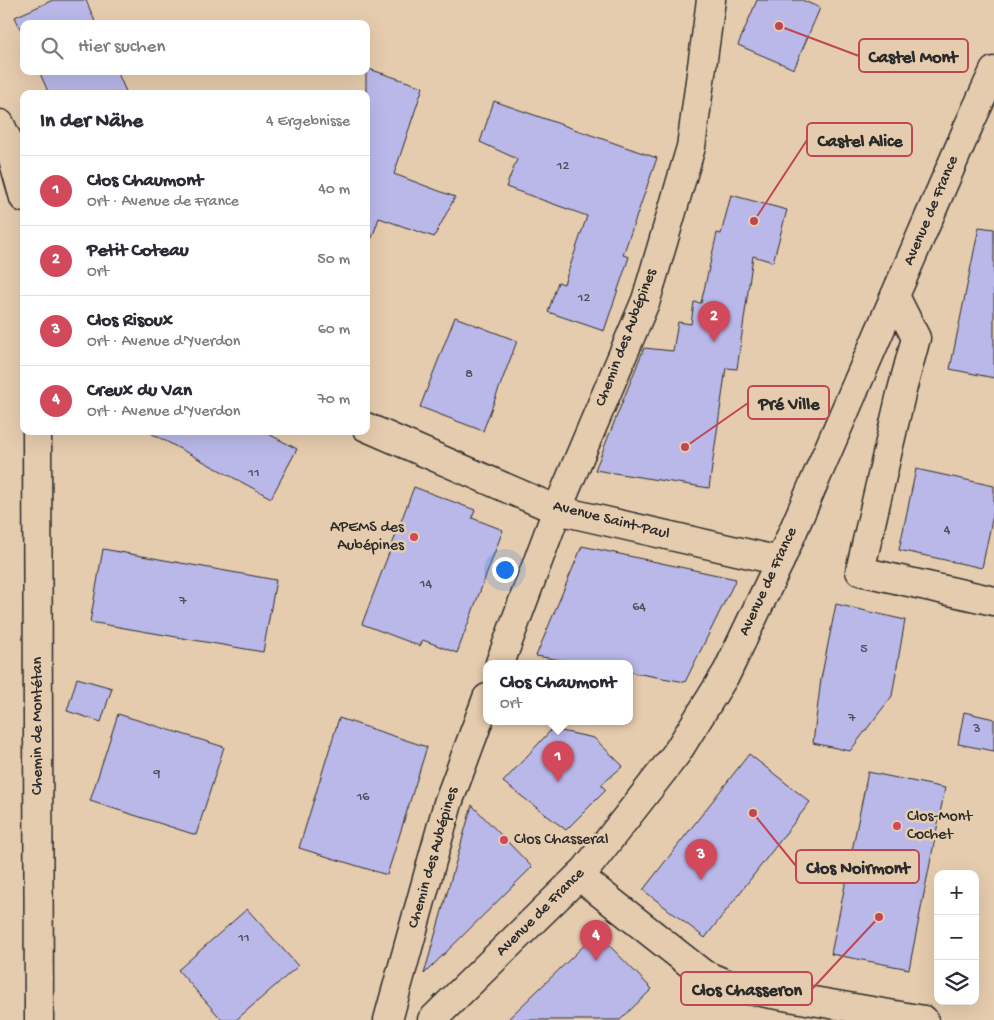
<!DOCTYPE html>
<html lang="de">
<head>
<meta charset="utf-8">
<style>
  :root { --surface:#fff; --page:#f7f7f7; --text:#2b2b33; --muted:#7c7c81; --line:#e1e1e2; --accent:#d1495b }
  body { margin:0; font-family:"Gochi Hand",sans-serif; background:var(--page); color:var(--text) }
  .controls { position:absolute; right:15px; bottom:15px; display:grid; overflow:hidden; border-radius:10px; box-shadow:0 5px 20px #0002 }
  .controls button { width:45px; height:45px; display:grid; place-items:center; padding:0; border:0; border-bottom:1px solid var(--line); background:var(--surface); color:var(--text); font:25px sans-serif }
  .you { position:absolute; left:504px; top:569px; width:18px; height:18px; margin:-12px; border:4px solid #fff; border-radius:50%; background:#1a73e8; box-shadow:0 0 0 8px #1a73e833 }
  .badge { display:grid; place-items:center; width:32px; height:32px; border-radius:50%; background:var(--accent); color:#fff; font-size:16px; font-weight:700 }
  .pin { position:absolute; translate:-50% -41px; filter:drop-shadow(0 1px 2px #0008) }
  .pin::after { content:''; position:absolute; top:26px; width:18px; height:15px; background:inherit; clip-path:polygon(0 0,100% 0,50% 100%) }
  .popup { position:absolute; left:483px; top:660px; width:150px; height:65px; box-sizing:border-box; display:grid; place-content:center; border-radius:10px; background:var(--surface); filter:drop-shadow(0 1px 4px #0005); font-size:16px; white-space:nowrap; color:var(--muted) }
  .popup b { font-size:19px; color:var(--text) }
  .popup::after { content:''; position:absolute; left:50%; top:100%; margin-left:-10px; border:10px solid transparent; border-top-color:var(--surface) }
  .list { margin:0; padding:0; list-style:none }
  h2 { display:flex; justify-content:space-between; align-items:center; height:65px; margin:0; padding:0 20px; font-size:21px }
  h2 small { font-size:16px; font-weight:400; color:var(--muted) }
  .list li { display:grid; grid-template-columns:32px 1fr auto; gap:15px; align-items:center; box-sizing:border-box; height:70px; padding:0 20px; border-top:1px solid var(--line) }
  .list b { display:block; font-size:19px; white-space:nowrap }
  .list p { margin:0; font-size:16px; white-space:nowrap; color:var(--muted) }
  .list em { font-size:16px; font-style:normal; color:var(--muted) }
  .icon { flex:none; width:28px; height:28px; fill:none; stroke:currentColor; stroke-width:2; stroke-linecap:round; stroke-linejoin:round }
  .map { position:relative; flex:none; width:994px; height:1020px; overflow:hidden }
  .search { position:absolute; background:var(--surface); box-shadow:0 5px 20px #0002; left:20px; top:20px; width:350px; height:55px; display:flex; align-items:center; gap:12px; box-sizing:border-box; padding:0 18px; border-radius:10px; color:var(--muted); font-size:19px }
  .panel { position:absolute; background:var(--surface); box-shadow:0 5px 20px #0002; left:20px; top:90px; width:350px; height:345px; border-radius:10px }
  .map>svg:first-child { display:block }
</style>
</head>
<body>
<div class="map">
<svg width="994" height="1020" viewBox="0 0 994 1020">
  <rect width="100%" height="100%" fill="#e6ccae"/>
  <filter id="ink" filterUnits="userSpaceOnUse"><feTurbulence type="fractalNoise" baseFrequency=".02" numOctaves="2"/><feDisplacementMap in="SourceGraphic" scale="10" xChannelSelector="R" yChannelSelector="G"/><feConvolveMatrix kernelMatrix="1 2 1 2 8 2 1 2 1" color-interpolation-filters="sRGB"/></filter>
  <g filter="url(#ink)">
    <g fill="#b9b8e9" stroke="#2b2b2b">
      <polygon points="53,0 86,0 96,24 24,24 24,37 15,17"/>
      <polygon points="757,0 802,0 820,8 794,69 738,45"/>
      <polygon points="366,68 423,87 394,174 455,197 434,237 379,218 372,238 366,237"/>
      <polygon points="39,71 117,71 127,94 49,94"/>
      <polygon points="494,101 657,158 623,255 629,257 604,331 548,312 558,282 564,284 587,216 506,187 517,159 480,142"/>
      <polygon points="731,195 787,210 773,262 753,256 737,369 726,368 709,488 595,470 644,348 673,351 678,322 691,324 694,302 701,303 717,233 721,234"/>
      <polygon points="979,227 994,229 994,378 950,369"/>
      <polygon points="455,317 517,341 483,431 420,407"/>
      <polygon points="147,431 263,431 297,449 271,498"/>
      <polygon points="916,469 994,486 994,510 982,568 899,550"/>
      <polygon points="414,487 475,510 472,518 503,530 457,653 423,640 420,646 362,624"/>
      <polygon points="582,546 736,579 685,682 629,672 629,663 579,663 536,656"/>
      <polygon points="103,549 276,580 263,652 90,622"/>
      <polygon points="836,604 905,620 892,696 850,751 813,743 821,679"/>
      <polygon points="77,678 112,688 101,722 67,711"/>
      <polygon points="964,712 994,719 994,751 958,744"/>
      <polygon points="118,714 224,747 196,835 90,801"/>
      <polygon points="339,718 427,747 387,875 299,848"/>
      <polygon points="552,729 594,738 623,766 601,785 606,790 566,830 503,782"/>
      <polygon points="749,754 810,802 705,938 643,890"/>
      <polygon points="868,772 945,788 909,969 831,954"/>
      <polygon points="472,805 532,867 424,974"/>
      <polygon points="247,909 298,966 236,1020 222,1020 178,970"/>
      <polygon points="597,933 652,989 620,1020 507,1020"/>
    </g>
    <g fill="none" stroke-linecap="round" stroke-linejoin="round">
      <defs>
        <g id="minor">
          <polyline points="0,124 8,141 24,198"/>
          <polyline points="895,296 916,338 901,394 860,571 994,601"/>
          <polyline points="366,427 557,510 780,561"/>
          <polyline points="37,431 39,1020"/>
          <polyline points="500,663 557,510 646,300 691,147 711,0"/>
          <polyline points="579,876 703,974 737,988 924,1020"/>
          <polyline points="388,1020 448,803 487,698"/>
          <polyline points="432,1020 586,869 676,754 727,672 780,561 969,125 994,71"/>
        </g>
      </defs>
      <use href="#minor" stroke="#2b2b2b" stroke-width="31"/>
      <use href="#minor" stroke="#e6ccae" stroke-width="28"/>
    </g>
  </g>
  <g fill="#d1495b" stroke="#e6ccae" stroke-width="2">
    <circle cx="414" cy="537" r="5"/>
    <circle cx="897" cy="826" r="5"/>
    <circle cx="504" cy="840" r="5"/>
  </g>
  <g text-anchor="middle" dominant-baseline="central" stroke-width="5" stroke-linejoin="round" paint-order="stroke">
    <g font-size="14" fill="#4e4e5a">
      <text x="563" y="166">12</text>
      <text x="584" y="298">12</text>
      <text x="469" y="374">8</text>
      <text x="254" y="473">11</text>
      <text x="947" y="530">4</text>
      <text x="426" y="584">14</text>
      <text x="183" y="601">7</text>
      <text x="639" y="607">64</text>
      <text x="864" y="649">5</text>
      <text x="852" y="718">7</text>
      <text x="977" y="729">3</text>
      <text x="157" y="774">9</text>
      <text x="363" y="797">16</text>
      <text x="244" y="938">11</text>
    </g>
    <g font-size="16" fill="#2b2b2b" stroke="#e6ccae">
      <text transform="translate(932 211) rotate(-67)">Avenue de France</text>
      <text transform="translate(627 338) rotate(-69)">Chemin des Aubépines</text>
      <text transform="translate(611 521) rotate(14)">Avenue Saint-Paul</text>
      <text transform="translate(769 582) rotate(-65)">Avenue de France</text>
      <text transform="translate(38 726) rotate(-90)">Chemin de Montétan</text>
      <text transform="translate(434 858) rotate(-74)">Chemin des Aubépines</text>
      <text transform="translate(541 913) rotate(-45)">Avenue de France</text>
    </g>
    <g font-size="16" fill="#2b2b2b" stroke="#e6ccae" text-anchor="start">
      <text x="404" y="528" text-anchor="end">APEMS des<tspan x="404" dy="18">Aubépines</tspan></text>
      <text x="907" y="817">Clos-Mont<tspan x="907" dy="18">Cochet</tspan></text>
      <text x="514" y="840">Clos Chasseral</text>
    </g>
  </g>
  <path fill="none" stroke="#c04656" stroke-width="2" d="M779 26L859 56M754 221L807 140M685 447L748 403M753 813L796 866M879 917L812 989"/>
  <g fill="#c04656" stroke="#e6ccae" stroke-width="2">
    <circle cx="779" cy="26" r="5"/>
    <circle cx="754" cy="221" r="5"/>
    <circle cx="685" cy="447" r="5"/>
    <circle cx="753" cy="813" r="5"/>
    <circle cx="879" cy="917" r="5"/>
  </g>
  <g fill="#e6ccae" stroke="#c04656" stroke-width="2">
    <rect x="859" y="39" width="109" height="33" rx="5"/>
    <rect x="807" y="123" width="105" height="33" rx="5"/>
    <rect x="748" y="386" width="81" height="33" rx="5"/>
    <rect x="796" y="850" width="123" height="33" rx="5"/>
    <rect x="681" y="972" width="131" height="33" rx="5"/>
  </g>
  <g font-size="18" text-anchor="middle" font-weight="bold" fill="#2b2b2b">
    <text x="913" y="62">Castel Mont</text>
    <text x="860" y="146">Castel Alice</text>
    <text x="789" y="409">Pré Ville</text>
    <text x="858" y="873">Clos Noirmont</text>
    <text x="747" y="995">Clos Chasseron</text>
  </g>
</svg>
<div class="controls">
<button>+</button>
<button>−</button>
<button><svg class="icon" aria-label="layers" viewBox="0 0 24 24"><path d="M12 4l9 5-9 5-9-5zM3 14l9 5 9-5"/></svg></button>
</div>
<div class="you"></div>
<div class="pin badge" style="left:558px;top:782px">1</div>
<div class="popup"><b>Clos Chaumont</b>Ort</div>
<div class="pin badge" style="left:714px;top:342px">2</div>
<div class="pin badge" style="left:701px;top:880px">3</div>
<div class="pin badge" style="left:596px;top:961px">4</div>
<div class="search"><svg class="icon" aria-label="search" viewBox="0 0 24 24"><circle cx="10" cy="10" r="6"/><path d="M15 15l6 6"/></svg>Hier suchen</div>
<section class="panel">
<h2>In der Nähe<small>4 Ergebnisse</small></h2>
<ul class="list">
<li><span class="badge">1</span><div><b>Clos Chaumont</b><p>Ort · Avenue de France</p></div><em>40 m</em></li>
<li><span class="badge">2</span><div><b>Petit Coteau</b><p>Ort</p></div><em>50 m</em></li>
<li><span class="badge">3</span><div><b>Clos Risoux</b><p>Ort · Avenue d'Yverdon</p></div><em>60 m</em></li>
<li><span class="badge">4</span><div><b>Creux du Van</b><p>Ort · Avenue d'Yverdon</p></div><em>70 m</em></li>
</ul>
</section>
</div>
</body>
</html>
